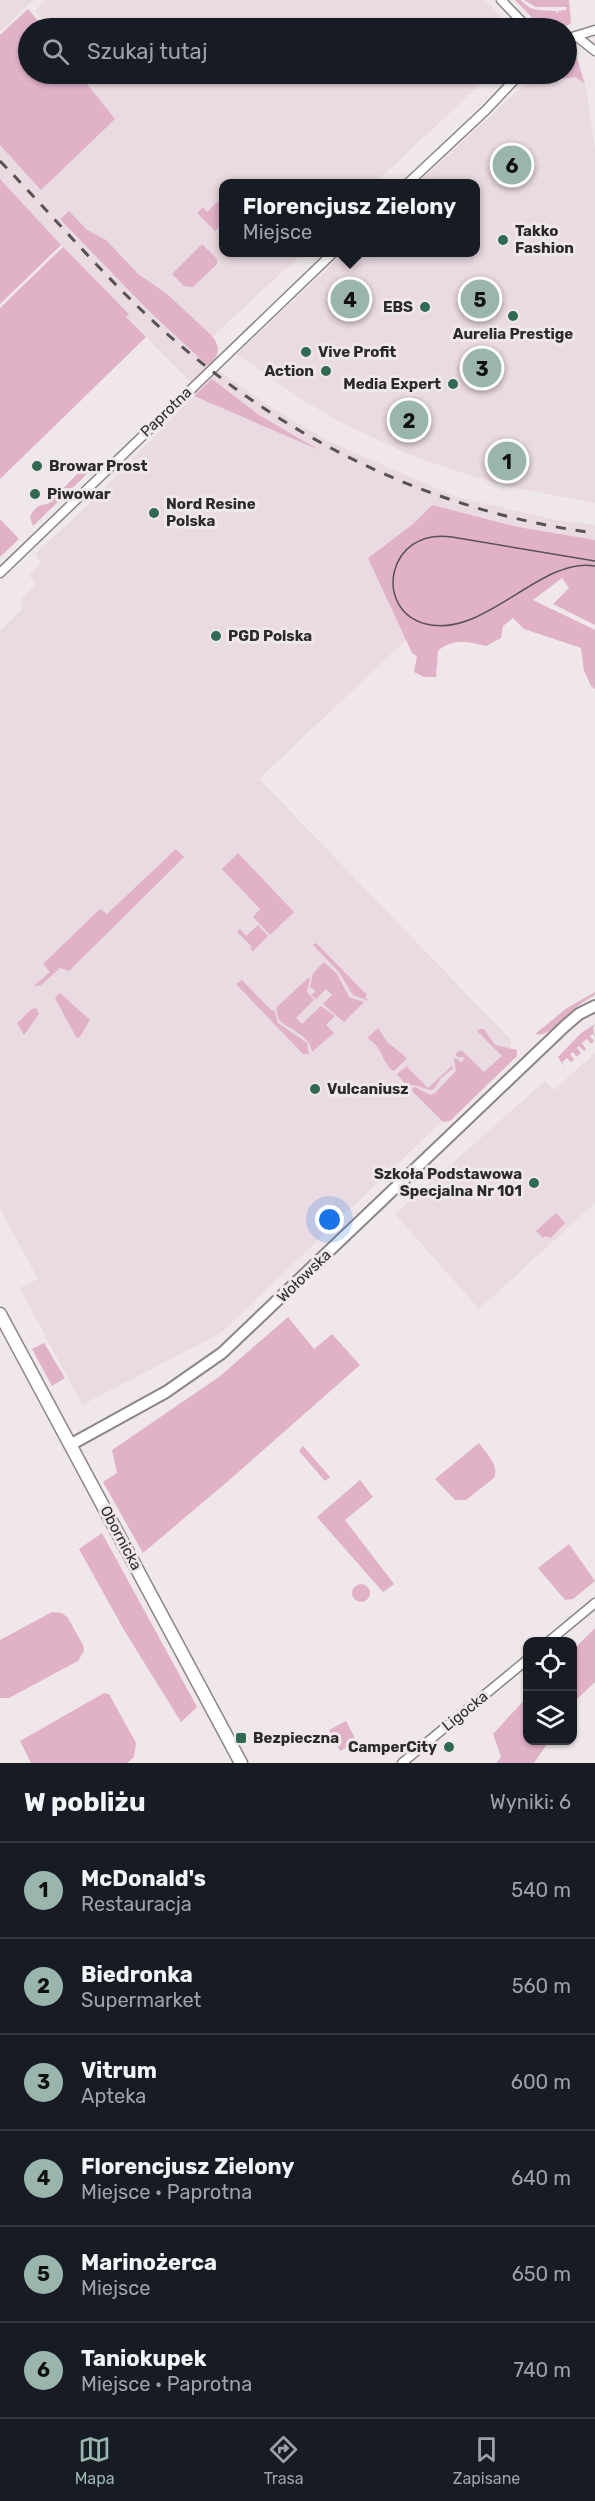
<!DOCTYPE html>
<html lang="pl">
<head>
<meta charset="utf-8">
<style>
  :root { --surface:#171b24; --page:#20242c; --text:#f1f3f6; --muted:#9ea1a6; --line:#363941; --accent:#9ab5ad }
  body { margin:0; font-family:Rubik,sans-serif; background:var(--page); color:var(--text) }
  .controls { position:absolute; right:18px; bottom:18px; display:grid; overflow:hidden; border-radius:12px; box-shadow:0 2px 4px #0004 }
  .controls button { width:54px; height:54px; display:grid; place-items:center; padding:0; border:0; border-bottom:2px solid var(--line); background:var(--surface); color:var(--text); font:30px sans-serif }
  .you { position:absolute; left:330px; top:1220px; width:21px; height:21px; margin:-15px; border:4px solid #fff; border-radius:50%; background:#1a73e8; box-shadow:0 0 0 9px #1a73e833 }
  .badge { display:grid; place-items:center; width:39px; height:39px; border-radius:50%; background:var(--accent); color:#111; font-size:20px; font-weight:700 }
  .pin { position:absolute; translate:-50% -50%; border:3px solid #fff; box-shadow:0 2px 6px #0006 }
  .popup { position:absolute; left:219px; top:179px; width:261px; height:78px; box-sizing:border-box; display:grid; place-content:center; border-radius:12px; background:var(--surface); filter:drop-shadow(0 2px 4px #0005); font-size:20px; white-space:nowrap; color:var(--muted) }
  .popup b { font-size:22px; color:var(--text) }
  .popup::after { content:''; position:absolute; left:50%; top:100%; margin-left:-12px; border:12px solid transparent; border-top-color:var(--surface) }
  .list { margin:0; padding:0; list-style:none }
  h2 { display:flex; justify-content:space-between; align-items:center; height:78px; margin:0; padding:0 24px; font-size:26px }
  h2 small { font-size:20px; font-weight:400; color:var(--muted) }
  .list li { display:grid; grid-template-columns:39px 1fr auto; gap:18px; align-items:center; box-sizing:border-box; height:96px; padding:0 24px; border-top:2px solid var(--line) }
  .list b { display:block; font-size:22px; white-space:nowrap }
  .list p { margin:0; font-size:20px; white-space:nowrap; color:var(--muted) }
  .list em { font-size:20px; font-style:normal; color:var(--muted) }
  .icon { flex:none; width:33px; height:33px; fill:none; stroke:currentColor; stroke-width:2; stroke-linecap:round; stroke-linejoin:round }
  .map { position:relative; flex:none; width:595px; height:1763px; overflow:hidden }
  .search { position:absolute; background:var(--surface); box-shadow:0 2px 4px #0004; left:18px; right:18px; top:18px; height:66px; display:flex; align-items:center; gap:15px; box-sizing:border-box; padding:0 21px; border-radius:33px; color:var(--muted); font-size:22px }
  .sheet { height:654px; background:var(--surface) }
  nav { display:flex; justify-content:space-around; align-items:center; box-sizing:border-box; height:84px; border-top:2px solid var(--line); background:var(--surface); font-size:16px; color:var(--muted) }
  nav a { display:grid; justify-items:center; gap:3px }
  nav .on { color:var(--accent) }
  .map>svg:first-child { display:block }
</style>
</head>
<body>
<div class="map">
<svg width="595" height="1763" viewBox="0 0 595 1763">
  <rect width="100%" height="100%" fill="#efe7ea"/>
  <g fill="#eadae1" fill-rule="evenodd">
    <polygon points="0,0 33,0 0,32"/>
    <polygon points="45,0 485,0 512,28 49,28 35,11"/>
    <polygon points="571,53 577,58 585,82 595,148 595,503 506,486 450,469 407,454 337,420 301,399 237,354 344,253 476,252 476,184 418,183 536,74 566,74 567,54"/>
    <path d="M 79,74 L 491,74 L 375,183 L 224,184 L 224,252 L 303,253 L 203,345 L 213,357 L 219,371 L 269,406 L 328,441 L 456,497 L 555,520 L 595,525 L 595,540 L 518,527 L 432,505 L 413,524 L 368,558 L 406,640 L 259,779 L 510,1039 L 511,1048 L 442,1121 L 221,1333 L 82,1405 L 20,1288 L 38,1279 L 0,1209 L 0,631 L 23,608 L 21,599 L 36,584 L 29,575 L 41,563 L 35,554 L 81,512 L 194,396 L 191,382 L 126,317 L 128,313 L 89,273 L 87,274 L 0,179 L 0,145 L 41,189 L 114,119 ZM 194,396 L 259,415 L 313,447 Z"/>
    <polygon points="595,1053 595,1203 479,1309 395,1214 545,1081 554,1090"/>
  </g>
  <g fill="#e0b1c7">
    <polygon points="515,0 520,0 530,8 538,10 556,11 557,13 559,13 558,11 566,10 567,7 536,7 524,0 569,0 571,23 563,28 542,28"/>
    <polygon points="28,9 44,28 28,28 28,74 79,74 115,119 41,190 0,145 0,35"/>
    <polygon points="571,53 577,58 584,83 576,77 530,83 537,74 566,74 567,54"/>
    <polygon points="0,179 61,245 0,304"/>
    <polygon points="217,202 224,208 224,222 215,231 197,213 203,207 207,212"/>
    <path d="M 69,211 L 87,230 L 106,240 L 138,274 L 166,293 L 212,336 C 221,347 220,357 207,365 L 148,310 L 60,219 Z"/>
    <polygon points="202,244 217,259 217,264 193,287 184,286 172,274"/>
    <polygon points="63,247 129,314 126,317 146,337 0,479 0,308"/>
    <polygon points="212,379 259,415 319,450 194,396"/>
    <path d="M 84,467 L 90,467 L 91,470 L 33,526 L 30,517 C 33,509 39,504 48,504 Z"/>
    <path d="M 432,505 L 518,527 L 595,540 L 595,625 L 553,604 L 569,588 L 562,578 L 533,600 L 595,630 L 595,689 L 591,686 L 584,671 L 581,648 L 524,629 L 513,618 L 503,626 L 501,638 L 486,646 C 469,642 452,638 438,651 L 436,677 L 424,677 L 414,672 L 417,656 L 412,653 L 368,558 L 413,524 Z"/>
    <polygon points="0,519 19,539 0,557"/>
    <polygon points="176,849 184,857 69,971 60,968 41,985 34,986 50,972 43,964 100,909 107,914"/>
    <polygon points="238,853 294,912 270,935 253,917 260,909 222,869"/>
    <polygon points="258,925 268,936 253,951 250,949 252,947 237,932 240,929 246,936"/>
    <polygon points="316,943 367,995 365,997 369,1001 353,995 339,972 313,945"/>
    <polygon points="324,962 337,974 349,997 364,1002 344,1022 323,1004 332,995 326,989 316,999 311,995 315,992 314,989 310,988 313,973"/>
    <path d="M 308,978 L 310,979 L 307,992 L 314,1000 L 296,1018 L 302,1024 L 321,1006 L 335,1016 L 326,1025 L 334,1033 L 312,1052 C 310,1035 290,1030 279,1020 L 276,1008 Z"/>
    <polygon points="242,980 272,1011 274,1010 278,1023 307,1043 309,1055 306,1053 304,1055 236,984"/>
    <path d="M 595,992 L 595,995 C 575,1006 566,1018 549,1031 C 544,1034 541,1035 535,1034 L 567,1008 Z"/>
    <polygon points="60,993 90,1020 79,1038 76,1037 55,998"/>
    <polygon points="36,1008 39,1014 24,1035 17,1023 32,1009"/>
    <polygon points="595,1024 593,1028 595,1037 593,1034 590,1036 594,1041 591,1044 587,1039 582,1043 586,1049 584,1051 579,1046 577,1048 581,1053 577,1057 573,1052 570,1054 574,1060 571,1062 567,1058 562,1062 565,1068 558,1057 581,1033"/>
    <path d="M 378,1028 L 387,1042 L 407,1058 L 394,1071 C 381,1063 385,1049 367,1038 Z"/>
    <polygon points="480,1029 484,1029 495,1045 517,1050 517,1056 450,1121 443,1122 412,1091 413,1088 415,1087 430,1095 435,1093 456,1071 454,1057 461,1062 463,1061 464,1057 458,1057 455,1054 461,1050 484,1072 502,1056 477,1031"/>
    <path d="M 411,1063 L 407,1067 L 428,1088 L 452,1066 L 453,1068 L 441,1078 L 433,1090 C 422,1090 422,1084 407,1086 L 397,1074 Z"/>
    <polygon points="556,1213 565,1223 551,1238 546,1236 543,1238 536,1231"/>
    <polygon points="288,1317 314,1349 332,1334 360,1365 227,1482 143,1553 103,1482 117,1473 112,1450 219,1377"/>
    <polygon points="44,1343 65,1378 52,1386 32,1349"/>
    <path d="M 479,1443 C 486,1453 500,1466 494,1478 L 466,1500 L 455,1500 L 435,1479 Z"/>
    <polygon points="303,1446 330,1477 325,1481 299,1451"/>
    <polygon points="360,1480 373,1497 345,1520 394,1584 383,1592 317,1517"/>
    <polygon points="102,1533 197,1707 181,1722 124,1630 79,1549"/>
    <polygon points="569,1544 595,1581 573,1599 565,1600 538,1568"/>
    <circle cx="361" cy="1593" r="9"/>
    <polygon points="52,1612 62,1613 68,1618 83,1645 84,1651 78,1661 9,1698 0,1698 0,1640"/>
    <polygon points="595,1628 595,1682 573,1703 573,1650"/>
    <polygon points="104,1693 109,1694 136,1743 134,1757 127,1763 31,1763 20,1741"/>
    <polygon points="527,1697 528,1740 549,1741 534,1763 496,1763 501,1757 493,1734"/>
    <polygon points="346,1721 357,1742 340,1751 329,1730"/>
  </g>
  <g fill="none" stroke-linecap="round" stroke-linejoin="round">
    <defs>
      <g id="minor">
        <polyline points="501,0 528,28"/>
        <polyline points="576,36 595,51"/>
        <polyline points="566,39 595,30"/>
        <polyline points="407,184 486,110 520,74"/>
        <polyline points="0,573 334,252"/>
        <polyline points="548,1642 595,1603"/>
        <polyline points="402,1763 528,1659"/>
      </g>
      <polyline id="tertiary" points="70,1445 166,1392 222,1353 565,1026 579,1014 595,1006"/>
      <polyline id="secondary" points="0,1314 241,1763"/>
    </defs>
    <use href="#minor" stroke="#8c8588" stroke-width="11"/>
    <use href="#tertiary" stroke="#8c8588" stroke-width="14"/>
    <use href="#secondary" stroke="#8c8588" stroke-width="15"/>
    <use href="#minor" stroke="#fff" stroke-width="8"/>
    <use href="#tertiary" stroke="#fff" stroke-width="10"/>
    <use href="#secondary" stroke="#fff" stroke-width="12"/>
    <path stroke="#575354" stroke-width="1.5" d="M 595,561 L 452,537 C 387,527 372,610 426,624 C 484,639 541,556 595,566"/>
    <path stroke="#575354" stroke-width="3" stroke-dasharray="10 10" stroke-linecap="butt" d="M 0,161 C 59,222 115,290 180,345 C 298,446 441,513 595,533"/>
  </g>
  <g fill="#306a53" stroke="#efe7ea" stroke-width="2">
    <circle cx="503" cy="240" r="6"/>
    <circle cx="425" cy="307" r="6"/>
    <circle cx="513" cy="316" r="6"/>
    <circle cx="306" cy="352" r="6"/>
    <circle cx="326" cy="371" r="6"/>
    <circle cx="453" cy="384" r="6"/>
    <circle cx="37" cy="466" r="6"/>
    <circle cx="35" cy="494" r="6"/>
    <circle cx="154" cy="513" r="6"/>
    <circle cx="216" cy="636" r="6"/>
    <circle cx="315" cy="1089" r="6"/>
    <circle cx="534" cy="1183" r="6"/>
    <rect x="235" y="1732" width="12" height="12" rx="3"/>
    <circle cx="449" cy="1747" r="6"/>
  </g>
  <g text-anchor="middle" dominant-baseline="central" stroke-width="6" stroke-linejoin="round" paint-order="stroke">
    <g font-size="15" font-weight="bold" fill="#2d2a2b" stroke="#efe7ea" text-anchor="start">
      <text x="515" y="231">Takko<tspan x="515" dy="17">Fashion</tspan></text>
      <text x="413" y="307" text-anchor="end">EBS</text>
      <text x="513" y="334" text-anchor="middle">Aurelia Prestige</text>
      <text x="318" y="352">Vive Profit</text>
      <text x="314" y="371" text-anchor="end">Action</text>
      <text x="441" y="384" text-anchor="end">Media Expert</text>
      <text x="49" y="466">Browar Prost</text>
      <text x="47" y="494">Piwowar</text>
      <text x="166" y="504">Nord Resine<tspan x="166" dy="17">Polska</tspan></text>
      <text x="228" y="636">PGD Polska</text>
      <text x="327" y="1089">Vulcaniusz</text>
      <text x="522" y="1174" text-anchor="end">Szkoła Podstawowa<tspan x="522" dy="17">Specjalna Nr 101</tspan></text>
      <text x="253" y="1738">Bezpieczna</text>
      <text x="437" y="1747" text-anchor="end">CamperCity</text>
    </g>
    <g font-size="15" fill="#2d2a2b" stroke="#efe7ea">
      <text transform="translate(166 412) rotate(-44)">Paprotna</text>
      <text transform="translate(304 1276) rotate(-44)">Wołowska</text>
      <text transform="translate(121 1538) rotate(62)">Obornicka</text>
      <text transform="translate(465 1711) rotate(-39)">Ligocka</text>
    </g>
  </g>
</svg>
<div class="controls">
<button><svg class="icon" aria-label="locate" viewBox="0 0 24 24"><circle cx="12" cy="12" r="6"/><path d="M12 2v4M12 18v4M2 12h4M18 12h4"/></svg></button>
<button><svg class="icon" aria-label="layers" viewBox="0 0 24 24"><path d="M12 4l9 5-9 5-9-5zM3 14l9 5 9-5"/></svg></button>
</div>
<div class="you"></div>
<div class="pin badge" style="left:507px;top:461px">1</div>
<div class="pin badge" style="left:409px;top:420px">2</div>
<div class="pin badge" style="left:482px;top:368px">3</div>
<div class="pin badge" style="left:350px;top:299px">4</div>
<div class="popup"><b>Florencjusz Zielony</b>Miejsce</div>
<div class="pin badge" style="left:480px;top:299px">5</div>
<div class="pin badge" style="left:512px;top:165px">6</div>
<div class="search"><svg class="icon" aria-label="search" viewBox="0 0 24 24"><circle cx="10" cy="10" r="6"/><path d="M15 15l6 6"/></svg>Szukaj tutaj</div>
</div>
<section class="sheet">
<h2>W pobliżu<small>Wyniki: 6</small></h2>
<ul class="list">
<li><span class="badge">1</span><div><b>McDonald's</b><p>Restauracja</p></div><em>540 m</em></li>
<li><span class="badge">2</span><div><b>Biedronka</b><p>Supermarket</p></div><em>560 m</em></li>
<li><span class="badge">3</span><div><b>Vitrum</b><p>Apteka</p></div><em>600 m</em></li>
<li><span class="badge">4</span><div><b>Florencjusz Zielony</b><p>Miejsce · Paprotna</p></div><em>640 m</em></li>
<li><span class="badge">5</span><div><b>Marinożerca</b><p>Miejsce</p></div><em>650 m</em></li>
<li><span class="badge">6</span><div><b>Taniokupek</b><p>Miejsce · Paprotna</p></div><em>740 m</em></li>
</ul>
</section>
<nav>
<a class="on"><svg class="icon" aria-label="map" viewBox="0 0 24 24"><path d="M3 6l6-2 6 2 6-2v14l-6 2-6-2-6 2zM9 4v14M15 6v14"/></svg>Mapa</a>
<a><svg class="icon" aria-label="directions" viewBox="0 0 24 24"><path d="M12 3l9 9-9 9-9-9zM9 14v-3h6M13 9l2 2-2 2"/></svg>Trasa</a>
<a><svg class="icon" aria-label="saved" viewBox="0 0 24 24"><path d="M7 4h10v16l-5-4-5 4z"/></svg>Zapisane</a>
</nav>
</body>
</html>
